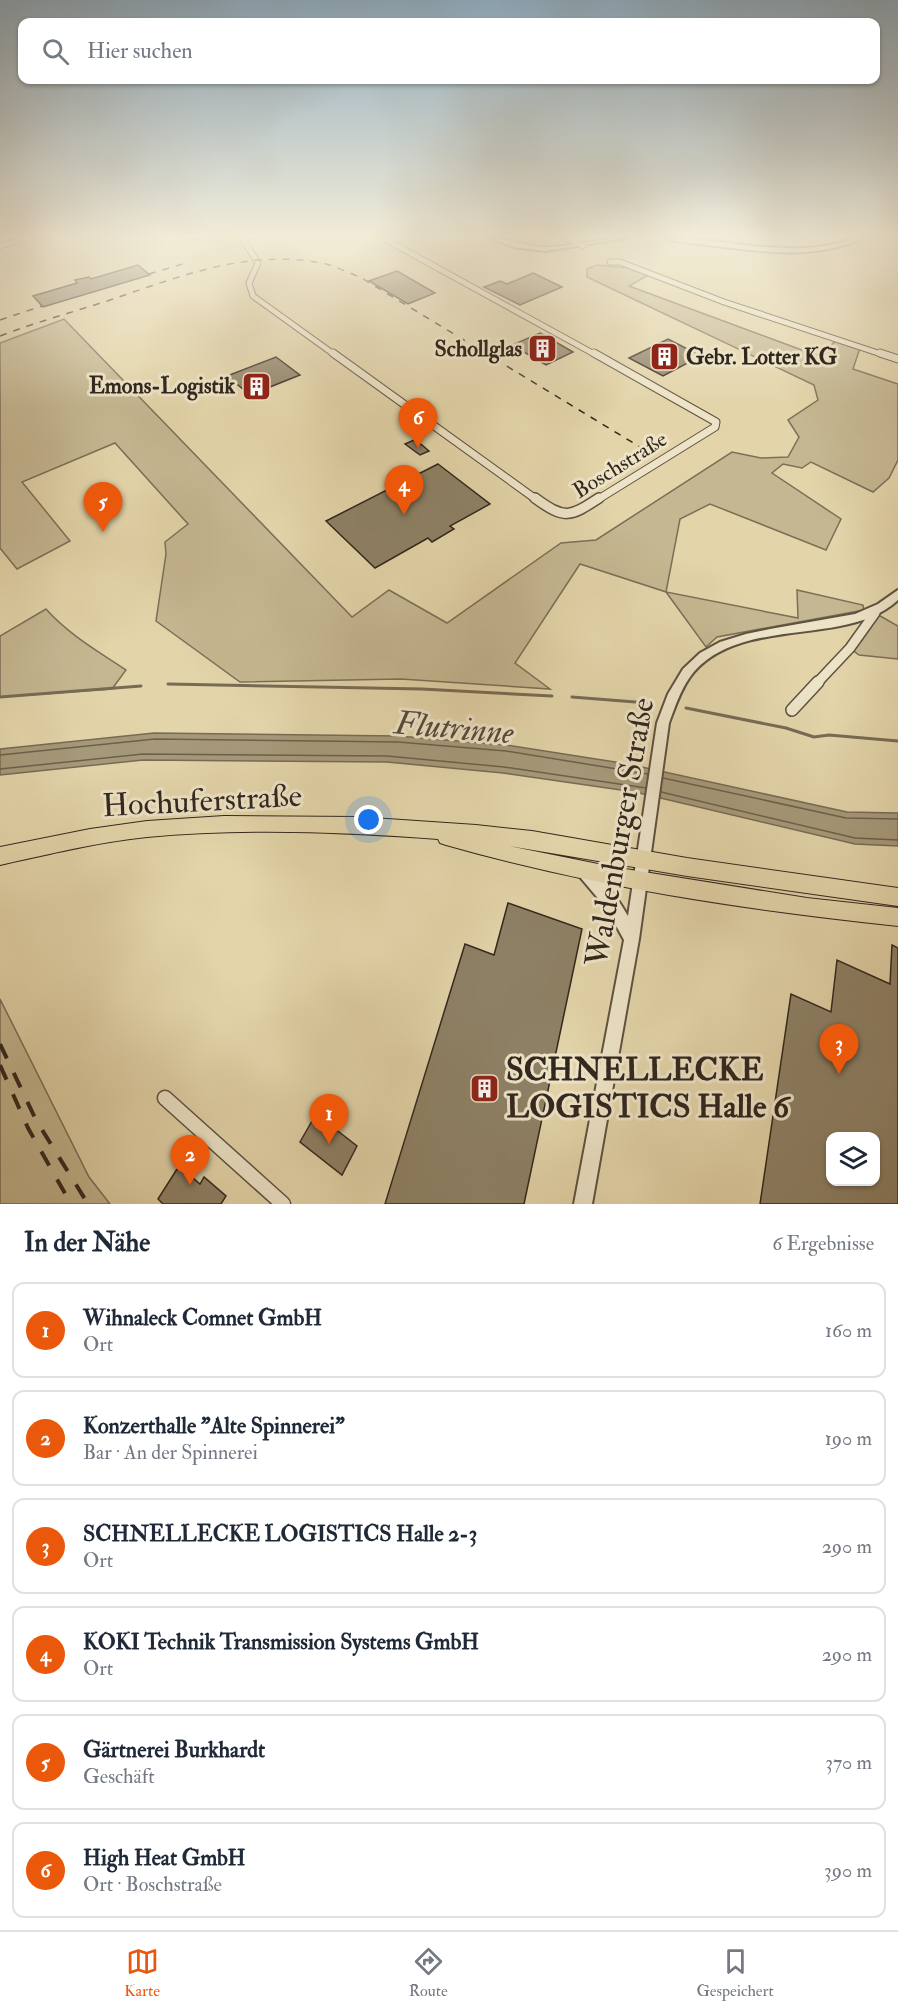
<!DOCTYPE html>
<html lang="de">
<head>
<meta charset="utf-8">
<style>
  :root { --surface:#fff; --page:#f2f2f3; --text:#1f2937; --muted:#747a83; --line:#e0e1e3; --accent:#ea580c }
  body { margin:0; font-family:"IM FELL Double Pica",serif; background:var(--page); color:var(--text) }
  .controls { position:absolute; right:18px; bottom:18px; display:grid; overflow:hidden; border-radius:12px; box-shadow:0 2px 4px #0004 }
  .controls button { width:54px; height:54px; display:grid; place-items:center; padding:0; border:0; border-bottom:2px solid var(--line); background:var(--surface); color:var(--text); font:30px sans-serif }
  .you { position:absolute; left:369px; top:820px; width:21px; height:21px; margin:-15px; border:4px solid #fff; border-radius:50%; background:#1a73e8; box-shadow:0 0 0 9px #1a73e833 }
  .badge { display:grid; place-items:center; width:39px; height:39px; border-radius:50%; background:var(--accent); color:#fff; font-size:20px; font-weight:700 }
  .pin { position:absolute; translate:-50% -50px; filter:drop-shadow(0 2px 3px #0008) }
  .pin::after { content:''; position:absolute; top:32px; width:21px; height:18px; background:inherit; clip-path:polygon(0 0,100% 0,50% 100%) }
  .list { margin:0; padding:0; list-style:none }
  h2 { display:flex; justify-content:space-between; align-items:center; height:78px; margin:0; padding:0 24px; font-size:26px }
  h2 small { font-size:20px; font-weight:400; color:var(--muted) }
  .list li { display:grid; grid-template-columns:39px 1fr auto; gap:18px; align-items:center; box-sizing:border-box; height:96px; margin:0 12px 12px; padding:0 12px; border:2px solid var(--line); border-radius:12px }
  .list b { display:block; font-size:22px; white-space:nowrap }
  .list p { margin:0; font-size:20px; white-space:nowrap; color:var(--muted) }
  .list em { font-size:20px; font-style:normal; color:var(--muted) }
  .icon { flex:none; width:33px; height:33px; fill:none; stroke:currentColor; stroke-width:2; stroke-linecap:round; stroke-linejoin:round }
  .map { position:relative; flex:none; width:898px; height:1204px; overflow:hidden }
  .search { position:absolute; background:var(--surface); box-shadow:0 2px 4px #0004; left:18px; right:18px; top:18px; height:66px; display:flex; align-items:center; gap:15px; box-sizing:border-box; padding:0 21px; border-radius:12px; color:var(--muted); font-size:22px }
  .sheet { height:726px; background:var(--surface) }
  nav { display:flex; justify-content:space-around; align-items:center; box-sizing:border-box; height:84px; border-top:2px solid var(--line); background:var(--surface); font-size:16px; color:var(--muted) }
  nav a { display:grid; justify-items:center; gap:3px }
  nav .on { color:var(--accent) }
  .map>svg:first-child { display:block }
</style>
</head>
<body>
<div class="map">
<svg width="898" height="1204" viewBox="0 0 898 1204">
  <rect width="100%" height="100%" fill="#e3d4a9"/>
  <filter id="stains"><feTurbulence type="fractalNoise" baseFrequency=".00333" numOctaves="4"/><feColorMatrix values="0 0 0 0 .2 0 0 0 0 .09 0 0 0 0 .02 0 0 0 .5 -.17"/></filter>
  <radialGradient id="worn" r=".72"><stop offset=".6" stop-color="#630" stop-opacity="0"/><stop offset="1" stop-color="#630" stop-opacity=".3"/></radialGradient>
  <g fill="#c5b791" stroke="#7b6f58" stroke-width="1.5">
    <polygon points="597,265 629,268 650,274 629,286 818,356 837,340 860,348 853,369 898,384 898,460 889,478 873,492 811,462 802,468 783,464 772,473 841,519 826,550 710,504 680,519 666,592 798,618 797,590 863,605 864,610 717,637 706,647 666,592 580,564 515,663 550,689 401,679 240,682 156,621 166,554 165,542 188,524 115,443 22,482 70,541 17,569 0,548 0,343 64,319 352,617 389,590 447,623 561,543 596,540 732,452 761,458 788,457 799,437 788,420 818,400 814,385 587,277 587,269"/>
    <path d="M 46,609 C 68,634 99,652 126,670 L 112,689 L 0,697 L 0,636 Z"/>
    <polygon points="875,613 898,626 898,659 859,655 850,648"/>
    <polygon points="0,999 89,1177 110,1204 0,1204"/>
  </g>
  <polygon fill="#a6997a" stroke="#776b55" stroke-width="1.5" points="154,733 398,736 506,745 628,764 847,812 898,813 898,846 855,844 635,792 503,773 387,762 143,760 0,775 0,749"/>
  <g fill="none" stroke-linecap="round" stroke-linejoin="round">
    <g stroke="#6c604c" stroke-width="1.5">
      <polyline points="0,755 155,739 398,742 506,751 648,774"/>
      <polyline points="0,769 143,754 387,756 504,767 646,788"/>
      <polyline points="663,778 846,818 898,819"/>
      <polyline points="661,792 855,838 898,840"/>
    </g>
    <g stroke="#776b55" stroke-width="3">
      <polyline points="168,684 422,689 552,696"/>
      <polyline points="0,697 141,686"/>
      <polyline points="572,697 648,703"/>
      <polyline points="686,708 786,728 814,737 829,735 898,741"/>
    </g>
  </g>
  <g fill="#8e8166" stroke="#31271e" stroke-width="1.5" fill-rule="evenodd">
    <polygon points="138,265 150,275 43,307 33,296 77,283 75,280 89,277 91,279"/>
    <polygon points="397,271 435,293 408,304 369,281"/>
    <polygon points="533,273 562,287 520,305 484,287 500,281 507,284"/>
    <polygon points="540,333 573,352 546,365 512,345"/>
    <polygon points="668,339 701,356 663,376 629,358"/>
    <polygon points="276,357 300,375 250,395 227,376"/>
    <polygon points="414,440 422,445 429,451 420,455 405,444"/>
    <polygon points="438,464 490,504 450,526 454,529 432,542 428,538 375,568 326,521"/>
    <polygon points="508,903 582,929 524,1204 385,1204 465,944 494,955"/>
    <path d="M 892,945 L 898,948 L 898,1204 L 760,1204 L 791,994 L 831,1012 L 837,960 L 890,984 ZM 831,1137 L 876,1137 L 876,1182 L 831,1182 Z"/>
    <polygon points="316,1114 357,1146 342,1175 300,1142"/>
    <polygon points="179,1166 200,1184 204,1177 226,1196 221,1204 163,1204 158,1199"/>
  </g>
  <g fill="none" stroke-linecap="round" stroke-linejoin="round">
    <defs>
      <g id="minor-far4">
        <polyline points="242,238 258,263 249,283 253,296 335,355"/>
        <polyline points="383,238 596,355"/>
        <polyline points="567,238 583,246"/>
        <polyline points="0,246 29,238"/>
        <polyline points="610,262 620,262 724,302 884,355"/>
      </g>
      <g id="minor-far3">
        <polyline points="333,353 537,500"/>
        <polyline points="594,353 716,422 715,427 597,500"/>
        <polyline points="880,353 898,359"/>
      </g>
      <g id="minor-far2">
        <path d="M 535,498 C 565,520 570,517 599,498"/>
        <polyline points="817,683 850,648 875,613"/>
      </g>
      <polyline id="minor-far1" points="792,710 818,682"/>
      <polyline id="minor" points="165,1098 283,1204"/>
      <g id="tertiary">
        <path d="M 492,238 C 511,238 527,248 548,247 C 574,246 600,238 627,238 L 545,251 L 513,247 Z"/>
        <path d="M 666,238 C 707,238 747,248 788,248 C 804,249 820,247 835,244 C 845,242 852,238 863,238 C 816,261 757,251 707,245 C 694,243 678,243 666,238 Z"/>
        <path d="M 898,590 L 898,600 C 882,615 861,622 840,626 C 791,636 723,632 690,677 C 680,691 675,707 669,723 L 639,939 L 592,1204 L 574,1204 L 624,940 L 607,909 L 580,877 L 578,872 L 580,867 L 585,865 C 601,872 619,901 628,916 L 657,723 L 668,694 L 683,669 L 700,653 L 720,642 L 746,634 L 770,629 L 855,614 L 878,604 Z"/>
      </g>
      <path id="primary" d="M 224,816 L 358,817 L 476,825 L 532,831 L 687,858 L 898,888 L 898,906 L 687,876 L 509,846 L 613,867 L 807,898 L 898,908 L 898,926 C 746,910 593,887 446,845 L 440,843 L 438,839 C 342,832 244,828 147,837 C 98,842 49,854 0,865 L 0,847 L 90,829 L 147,821 Z"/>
    </defs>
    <use href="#minor-far4" stroke="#5e5241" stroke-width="7"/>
    <use href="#minor-far3" stroke="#5e5241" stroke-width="9"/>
    <use href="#minor-far2" stroke="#5e5241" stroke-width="12"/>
    <use href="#minor-far1" stroke="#5e5241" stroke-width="14"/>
    <use href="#minor" stroke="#5e5241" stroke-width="17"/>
    <use href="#tertiary" stroke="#5e5241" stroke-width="4"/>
    <use href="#primary" stroke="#31271e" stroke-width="2"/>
    <use href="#minor-far4" stroke="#ede3c7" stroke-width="5"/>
    <use href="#minor-far3" stroke="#ede3c7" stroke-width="7"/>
    <use href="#minor-far2" stroke="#ede3c7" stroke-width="9"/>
    <use href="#minor-far1" stroke="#ede3c7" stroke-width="11"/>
    <use href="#minor" stroke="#ede3c7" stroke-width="14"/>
    <use href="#tertiary" fill="#ede3c7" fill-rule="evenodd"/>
    <use href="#primary" fill="#e3d4a9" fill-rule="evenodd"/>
    <g stroke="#31271e" stroke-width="1.5" stroke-dasharray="7 7" stroke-linecap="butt">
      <polyline points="149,274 186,263"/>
      <polyline points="0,320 42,306"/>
      <path d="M 0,336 C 34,323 69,313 104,302 C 176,278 249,247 326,264 C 337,267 349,273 360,277 L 645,450"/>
    </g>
    <g stroke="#31271e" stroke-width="4" stroke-dasharray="16 16" stroke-linecap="butt">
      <polyline points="0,1044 36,1120 88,1204"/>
      <polyline points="0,1065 28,1128 71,1204"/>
    </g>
  </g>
  <linearGradient id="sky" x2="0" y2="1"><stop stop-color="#8da9bc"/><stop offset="0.58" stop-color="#f2ecd8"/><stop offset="1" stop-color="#f2ecd8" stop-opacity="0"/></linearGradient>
  <rect width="898" height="407" fill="url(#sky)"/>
  <defs>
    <symbol id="building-square" viewBox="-11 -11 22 22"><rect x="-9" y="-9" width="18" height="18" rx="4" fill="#8f2418" stroke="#ede3c7"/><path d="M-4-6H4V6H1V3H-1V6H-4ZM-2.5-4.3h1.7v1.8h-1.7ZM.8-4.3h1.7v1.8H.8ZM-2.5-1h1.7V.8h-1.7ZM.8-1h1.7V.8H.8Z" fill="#fff"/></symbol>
  </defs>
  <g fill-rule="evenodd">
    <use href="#building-square" x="526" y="332" width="33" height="33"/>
    <use href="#building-square" x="648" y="340" width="33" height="33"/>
    <use href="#building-square" x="240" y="370" width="33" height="33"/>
    <use href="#building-square" x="468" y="1072" width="33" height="33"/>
  </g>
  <g text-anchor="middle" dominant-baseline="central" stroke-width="6" stroke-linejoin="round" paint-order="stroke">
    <g font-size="22" font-weight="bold" fill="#31271e" stroke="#ede3c7" text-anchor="end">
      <text x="522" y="349">Schollglas</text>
      <text x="686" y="357" text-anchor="start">Gebr. Lotter KG</text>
      <text x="235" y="386">Emons-Logistik</text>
    </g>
    <g font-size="22" fill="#31271e" stroke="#ede3c7">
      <text transform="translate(620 465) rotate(-32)">Boschstraße</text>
    </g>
    <g font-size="32" fill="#31271e" stroke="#ede3c7">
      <text transform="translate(202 801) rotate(-3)">Hochuferstraße</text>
      <text transform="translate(620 832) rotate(-80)">Waldenburger Straße</text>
    </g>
    <g font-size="32" font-weight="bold" fill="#31271e" stroke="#ede3c7" text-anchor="start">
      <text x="506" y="1070">SCHNELLECKE<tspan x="506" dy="37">LOGISTICS Halle 6</tspan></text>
    </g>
    <g font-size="33" font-style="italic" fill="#54493a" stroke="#ede3c7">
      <text transform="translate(454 728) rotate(5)">Flutrinne</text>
    </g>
  </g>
  <rect width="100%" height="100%" filter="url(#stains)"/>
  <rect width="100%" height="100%" fill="url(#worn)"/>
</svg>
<div class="controls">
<button><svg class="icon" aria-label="layers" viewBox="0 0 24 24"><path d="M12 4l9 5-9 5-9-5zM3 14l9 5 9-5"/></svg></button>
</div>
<div class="you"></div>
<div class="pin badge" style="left:329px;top:1144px">1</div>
<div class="pin badge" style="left:190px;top:1185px">2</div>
<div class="pin badge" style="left:839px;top:1074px">3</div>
<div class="pin badge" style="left:404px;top:515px">4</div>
<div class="pin badge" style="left:103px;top:532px">5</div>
<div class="pin badge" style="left:418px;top:448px">6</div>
<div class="search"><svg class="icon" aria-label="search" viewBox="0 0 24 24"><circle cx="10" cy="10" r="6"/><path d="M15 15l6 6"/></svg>Hier suchen</div>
</div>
<section class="sheet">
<h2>In der Nähe<small>6 Ergebnisse</small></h2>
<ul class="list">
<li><span class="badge">1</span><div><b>Wihnaleck Comnet GmbH</b><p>Ort</p></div><em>160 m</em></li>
<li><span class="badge">2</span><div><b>Konzerthalle &quot;Alte Spinnerei&quot;</b><p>Bar · An der Spinnerei</p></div><em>190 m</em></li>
<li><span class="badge">3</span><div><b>SCHNELLECKE LOGISTICS Halle 2-3</b><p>Ort</p></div><em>290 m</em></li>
<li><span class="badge">4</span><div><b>KOKI Technik Transmission Systems GmbH</b><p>Ort</p></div><em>290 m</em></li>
<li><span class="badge">5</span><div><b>Gärtnerei Burkhardt</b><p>Geschäft</p></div><em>370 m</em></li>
<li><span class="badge">6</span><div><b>High Heat GmbH</b><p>Ort · Boschstraße</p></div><em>390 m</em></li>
</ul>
</section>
<nav>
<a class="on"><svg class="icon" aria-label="map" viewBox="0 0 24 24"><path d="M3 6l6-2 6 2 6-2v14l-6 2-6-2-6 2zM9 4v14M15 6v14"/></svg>Karte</a>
<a><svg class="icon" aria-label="directions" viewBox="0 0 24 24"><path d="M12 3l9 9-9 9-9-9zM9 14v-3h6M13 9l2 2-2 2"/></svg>Route</a>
<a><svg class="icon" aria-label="saved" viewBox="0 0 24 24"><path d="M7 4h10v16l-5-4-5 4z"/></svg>Gespeichert</a>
</nav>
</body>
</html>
